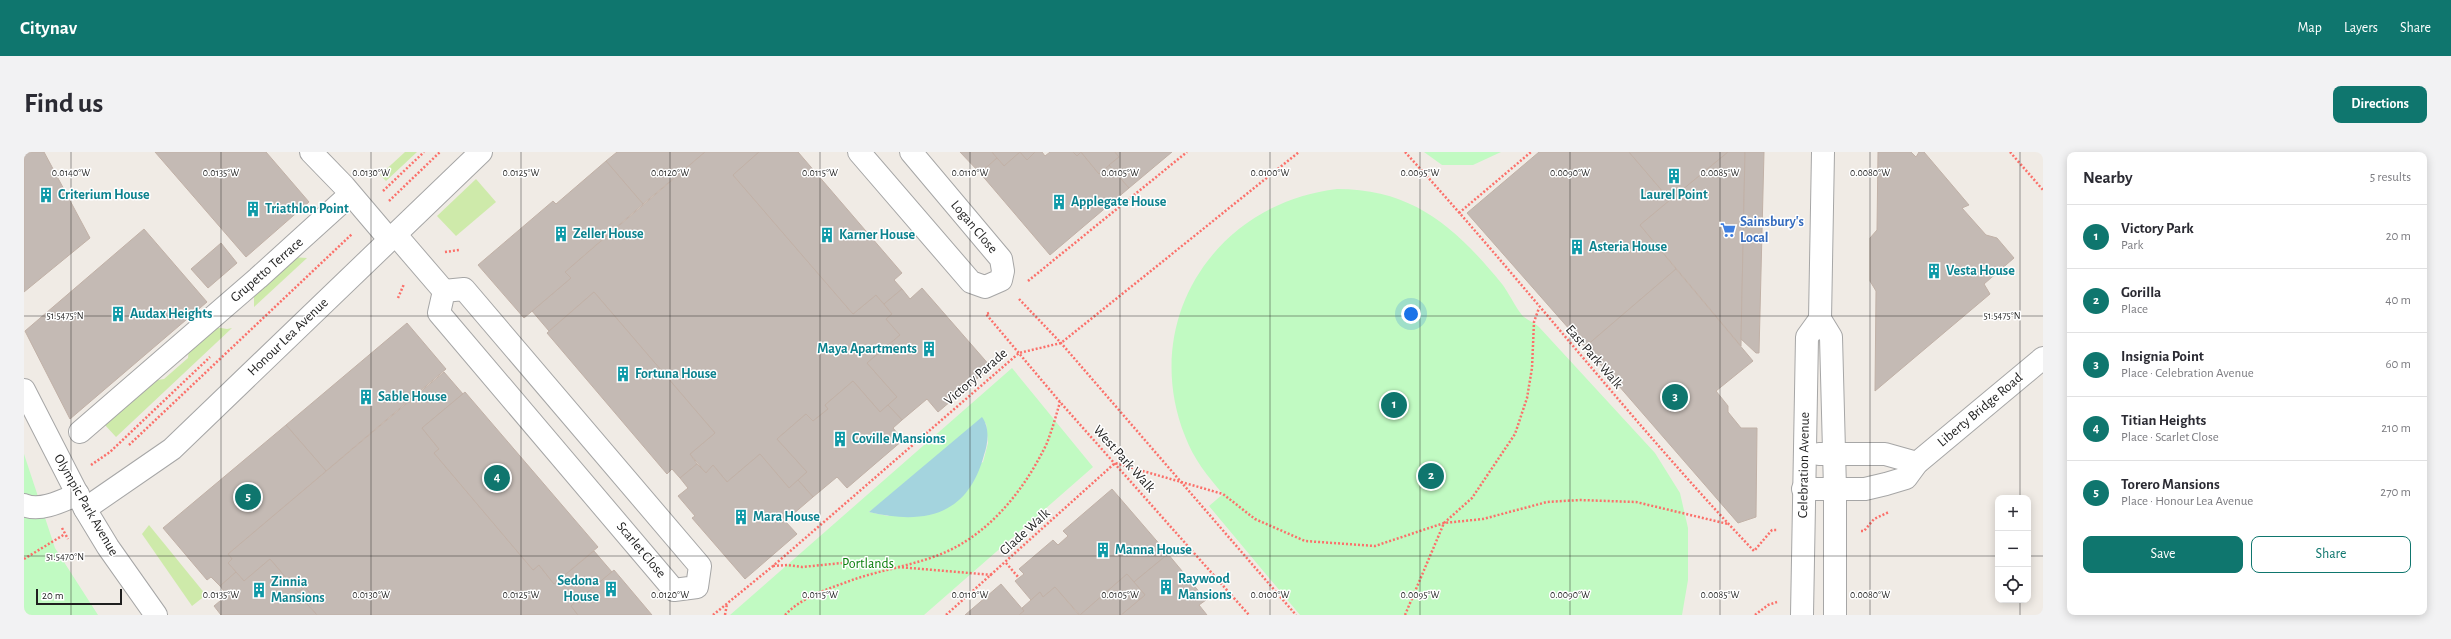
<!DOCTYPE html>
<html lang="en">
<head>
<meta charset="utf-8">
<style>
  :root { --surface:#fff; --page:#f2f2f3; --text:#2b2b33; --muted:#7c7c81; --line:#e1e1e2; --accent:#0f766e }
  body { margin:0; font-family:"Alegreya Sans",sans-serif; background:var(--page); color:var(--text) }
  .controls { position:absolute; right:12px; bottom:12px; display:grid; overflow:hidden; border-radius:8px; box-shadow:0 2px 10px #0003 }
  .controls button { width:36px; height:36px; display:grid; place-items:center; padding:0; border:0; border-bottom:1px solid var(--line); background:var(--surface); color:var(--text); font:20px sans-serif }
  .scale { position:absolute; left:12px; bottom:10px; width:86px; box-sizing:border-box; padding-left:4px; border:2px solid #1f1f1f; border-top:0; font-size:11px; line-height:14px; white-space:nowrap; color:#1f1f1f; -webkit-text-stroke:3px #fff; paint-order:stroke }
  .you { position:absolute; left:1387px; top:162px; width:14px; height:14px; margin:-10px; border:3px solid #fff; border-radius:50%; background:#1a73e8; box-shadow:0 0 0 6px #1a73e833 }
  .badge { display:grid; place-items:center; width:26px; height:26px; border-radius:50%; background:var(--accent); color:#fff; font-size:13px; font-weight:700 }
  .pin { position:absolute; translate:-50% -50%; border:2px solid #fff; box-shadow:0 1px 4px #0006 }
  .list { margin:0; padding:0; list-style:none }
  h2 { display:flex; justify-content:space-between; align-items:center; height:52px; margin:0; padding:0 16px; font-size:17px }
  h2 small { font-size:13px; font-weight:400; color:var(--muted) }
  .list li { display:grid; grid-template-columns:26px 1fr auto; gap:12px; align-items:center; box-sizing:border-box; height:64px; padding:0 16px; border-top:1px solid var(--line) }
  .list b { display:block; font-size:15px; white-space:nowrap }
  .list p { margin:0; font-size:13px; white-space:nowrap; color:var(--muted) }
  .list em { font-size:13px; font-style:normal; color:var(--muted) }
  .actions { display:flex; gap:8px; padding:12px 16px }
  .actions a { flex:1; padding:9px 0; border:1px solid var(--accent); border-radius:8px; text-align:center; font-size:14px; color:var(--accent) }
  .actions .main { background:var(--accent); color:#fff }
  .icon { flex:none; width:22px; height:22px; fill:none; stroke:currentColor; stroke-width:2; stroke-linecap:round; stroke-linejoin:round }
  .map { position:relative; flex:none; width:2019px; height:463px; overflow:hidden; border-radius:8px }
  header { display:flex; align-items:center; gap:24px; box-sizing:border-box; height:56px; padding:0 20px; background:var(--accent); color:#fff }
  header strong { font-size:19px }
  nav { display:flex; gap:22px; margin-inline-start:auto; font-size:14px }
  .intro { display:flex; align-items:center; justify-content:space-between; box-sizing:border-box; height:96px; padding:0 24px }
  h1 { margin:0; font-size:28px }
  .button { padding:10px 18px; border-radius:8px; background:var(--accent); color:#fff; font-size:14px; font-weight:700 }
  main { display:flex; gap:24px; padding:0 24px }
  aside { flex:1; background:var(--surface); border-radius:8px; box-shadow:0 2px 10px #0003 }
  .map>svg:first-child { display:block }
</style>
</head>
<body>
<header>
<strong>Citynav</strong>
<nav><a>Map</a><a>Layers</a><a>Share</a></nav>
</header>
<div class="intro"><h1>Find us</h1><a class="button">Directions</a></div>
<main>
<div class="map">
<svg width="2019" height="463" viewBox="0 0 2019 463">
  <rect width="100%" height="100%" fill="#f0ebe5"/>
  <g fill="#ceeaaa">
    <polygon points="381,0 393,0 362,29 356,23"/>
    <polygon points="452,27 472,50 432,84 413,64"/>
    <polygon points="268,105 283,106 230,155 230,139"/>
    <polygon points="191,175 203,177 208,176 92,285 81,273 127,229 140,227 164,206 165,196"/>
    <polygon points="125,373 182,443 168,454 118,382"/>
  </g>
  <g fill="#c1fac2" fill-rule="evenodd">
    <polygon points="1400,0 1477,0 1449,13 1418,13"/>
    <path d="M 1313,37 C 1390,37 1432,76 1478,132 C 1485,141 1494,160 1500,165 C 1505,169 1511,171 1515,175 L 1631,301 L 1656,341 L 1664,376 L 1664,428 L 1658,463 L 1276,463 L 1185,354 L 1199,342 C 1184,325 1169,306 1161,284 C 1115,168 1192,51 1313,37 Z"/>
    <path d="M 988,216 L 1069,315 L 900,463 L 706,463 ZM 962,271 L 964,291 L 959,310 L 864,364 L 845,360 Z"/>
    <polygon points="0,302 31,396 74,463 0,463"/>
  </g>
  <path fill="#a4d4de" d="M 958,265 C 966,276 964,291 960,303 C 944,364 900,373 845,360 Z"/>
  <g fill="#c4bab4" stroke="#c1b1a7">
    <polygon points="0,0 20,0 66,86 0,140"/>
    <polygon points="131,0 242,0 285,50 222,105"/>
    <polygon points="593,0 681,0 619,52 582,9"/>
    <polygon points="681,0 735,0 709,23 829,162 852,143 868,162 862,167 876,183 843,211 873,245 856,260 829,229 801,253 804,257 789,269 782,262 753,287 783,320 765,336 736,302 703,330 689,313 682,321 666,302 691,281 570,140 525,179 508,159 547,126 541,120"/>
    <polygon points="735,0 774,0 878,121 870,128 878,137 860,152 852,143 829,162 709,23"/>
    <polygon points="936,0 968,0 973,6 956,21"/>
    <polygon points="968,0 996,0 980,14"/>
    <polygon points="996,0 1003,8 1011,0 1018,0 1021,4 1026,0 1049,0 1053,4 1057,0 1075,22 1085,13 1105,36 1026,103 956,21 973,6 980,14"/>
    <polygon points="996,0 1011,0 1003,8"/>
    <polygon points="1049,0 1091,0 1095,5 1075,22 1057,0 1053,4"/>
    <polygon points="1091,0 1148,0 1105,36 1085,13 1095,5"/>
    <polygon points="1515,0 1605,0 1646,48 1616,73 1652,117 1561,195 1443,61"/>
    <polygon points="1605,0 1704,0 1646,48"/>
    <polygon points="1704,0 1721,0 1717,194 1616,73"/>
    <polygon points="1721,0 1740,0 1735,201 1732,201 1717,187"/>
    <polygon points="1854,0 1887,0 1892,5 1895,0 1900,0 1945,53 1938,56 1962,83 1973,86 1990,106 1960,132 1966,142 1851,239 1852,139 1846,129 1846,86 1853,78"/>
    <polygon points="582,9 619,52 541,120 547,126 500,166 454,113 529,49 532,52"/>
    <polygon points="120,77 183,150 46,267 1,179"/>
    <polygon points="197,91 213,111 184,136 167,117"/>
    <polygon points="1652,117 1729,209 1692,239 1704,254 1704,260 1717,276 1733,276 1732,365 1714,371 1561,195"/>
    <polygon points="898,136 967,215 914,260 903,247 878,268 864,253 873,245 843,211 876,183 862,167 868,162 860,152 878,137 886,147"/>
    <polygon points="570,140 691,281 666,302 673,312 656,326 648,317 643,322 523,181"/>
    <polygon points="383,171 422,217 302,319 262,273"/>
    <polygon points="420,220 439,242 398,276 415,297 410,301 509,418 515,413 530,432 570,399 588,420 547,454 554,463 293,463 283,452 290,446 281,435 274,440 246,407 220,429 204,411 208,407 204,402"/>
    <polygon points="829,229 856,260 864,253 878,268 869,276 879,288 823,336 813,325 789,345 774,328 783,320 753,287 782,262 789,269 804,257 801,253"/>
    <polygon points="441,240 574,395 530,432 515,413 509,418 410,301 415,297 398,276"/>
    <polygon points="262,273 302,319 204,402 208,407 204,411 212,420 196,434 187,425 183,428 139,376"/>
    <polygon points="736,302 765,336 774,328 789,345 761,369 773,382 721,427 668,366 671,364 654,344 664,336 656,326 673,312 682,321 689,313 703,330"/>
    <polygon points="1088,337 1144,402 1110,430 1103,422 1056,463 1031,435 1019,445 1016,440 1007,448 991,429 1000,422 995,417 1029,388 1034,393 1044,384 1039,379"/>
    <polygon points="1144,402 1182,448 1175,453 1183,463 1097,463 1121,443 1110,430"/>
    <polygon points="246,407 274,440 281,435 290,446 283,452 293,463 197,463 190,454 203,443 196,434 212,420 220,429"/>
    <polygon points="590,418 628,463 554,463 547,454"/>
    <polygon points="1103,422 1121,443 1097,463 1056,463"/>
    <polygon points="977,432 1000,459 995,463 941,463"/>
    <polygon points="1031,435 1055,463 995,463 1000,459 998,456 1016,440 1019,445"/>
  </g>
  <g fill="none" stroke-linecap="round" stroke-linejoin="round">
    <defs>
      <g id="minor">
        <polyline points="287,0 320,34 365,87"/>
        <polyline points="835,0 947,130 961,135 977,128 979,119 977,107 887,0"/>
        <polyline points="1799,0 1796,167 1807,185 1811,337 1811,463"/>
        <polyline points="371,82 420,139"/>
        <polygon points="440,137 676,414 673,435 650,438 415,161 420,139"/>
        <polyline points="0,238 61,357 84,395 132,463"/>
        <polyline points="56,280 234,126 319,49"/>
        <polyline points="1795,302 1861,302 1893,311"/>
        <polyline points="1779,337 1841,337 1862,332 1882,326 1893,311 2019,206"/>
        <path d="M 0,353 C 16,360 38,349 54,342"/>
        <polyline points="61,357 148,297 457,0"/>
        <polyline points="1778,463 1783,185 1796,167"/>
      </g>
    </defs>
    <use href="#minor" stroke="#a6a6a6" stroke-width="24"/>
    <g stroke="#fb706a" stroke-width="2.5" stroke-dasharray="2 2" stroke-linecap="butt">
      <path d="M 1381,0 C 1500,130 1608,271 1730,399 L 1748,378 L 1754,378"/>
      <polyline points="1986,0 2019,38"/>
      <polyline points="359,39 400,0"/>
      <polyline points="365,49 416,0"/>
      <polyline points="1435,61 1507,0"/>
      <polyline points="421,100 435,98"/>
      <polyline points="1004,129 1163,0"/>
      <polyline points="374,146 380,132"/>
      <polyline points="995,147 1037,191 1272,463"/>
      <polyline points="965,161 962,162 1036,250 1225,463"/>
      <polyline points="105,293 328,82"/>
      <polyline points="67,313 86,300 186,205"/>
      <polyline points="38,376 44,387"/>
      <polyline points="1837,379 1840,379 1850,367 1865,360"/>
      <polyline points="0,407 41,382"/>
      <polyline points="982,411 995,426"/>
      <polyline points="749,414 763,413 778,415 818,411 869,415"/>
      <polyline points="874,415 969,423"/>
      <polyline points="689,463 749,414 995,201 1037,191 1275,0"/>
      <polyline points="701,463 703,452"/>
      <path d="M 761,463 C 779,444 807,436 831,427 C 861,417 896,412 924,399 C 969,378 1002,335 1023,291 C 1028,278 1032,264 1036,250"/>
      <polyline points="922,463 1091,311 1199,342 1231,367 1281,389 1351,394 1420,371 1459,367 1523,350 1556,348 1612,350 1704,372"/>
      <polyline points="1381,463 1420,371 1448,346 1491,282 1503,246 1508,216 1510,170 1515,156"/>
      <polyline points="1731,463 1744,453 1753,450"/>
    </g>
    <use href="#minor" stroke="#fff" stroke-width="22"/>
  </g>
  <path fill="none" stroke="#1f1f1f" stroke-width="1" stroke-opacity="0.45" d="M 47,0 L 47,463M 197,0 L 197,463M 347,0 L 347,463M 497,0 L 497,463M 646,0 L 646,463M 796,0 L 796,463M 946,0 L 946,463M 1096,0 L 1096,463M 1246,0 L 1246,463M 1396,0 L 1396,463M 1546,0 L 1546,463M 1696,0 L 1696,463M 1846,0 L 1846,463M 1996,0 L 1996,346M 0,164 L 2019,164M 0,404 L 1974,404M 2004,404 L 2019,404M 1996,448 L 1996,463"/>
  <defs>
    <symbol id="building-bare" viewBox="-9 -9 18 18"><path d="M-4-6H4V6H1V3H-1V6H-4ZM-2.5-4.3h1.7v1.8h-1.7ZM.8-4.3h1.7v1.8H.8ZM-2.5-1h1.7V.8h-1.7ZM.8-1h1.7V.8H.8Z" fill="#0f9aa8" stroke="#fff" stroke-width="2.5" paint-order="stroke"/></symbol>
    <symbol id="supermarket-bare" viewBox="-9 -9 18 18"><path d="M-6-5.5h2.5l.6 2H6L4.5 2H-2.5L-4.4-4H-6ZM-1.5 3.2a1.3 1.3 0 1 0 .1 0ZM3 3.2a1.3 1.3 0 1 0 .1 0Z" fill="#3f7fe0" stroke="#fff" stroke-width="2.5" paint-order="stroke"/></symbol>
  </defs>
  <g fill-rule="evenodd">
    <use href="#building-bare" x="1639" y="13" width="22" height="22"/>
    <use href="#building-bare" x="11" y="32" width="22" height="22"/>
    <use href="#building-bare" x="1024" y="39" width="22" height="22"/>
    <use href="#building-bare" x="218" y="46" width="22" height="22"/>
    <use href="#supermarket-bare" x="1693" y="67" width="22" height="22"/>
    <use href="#building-bare" x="526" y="71" width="22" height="22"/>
    <use href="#building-bare" x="792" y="72" width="22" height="22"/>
    <use href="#building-bare" x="1542" y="84" width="22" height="22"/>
    <use href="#building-bare" x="1899" y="108" width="22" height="22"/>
    <use href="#building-bare" x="83" y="151" width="22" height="22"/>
    <use href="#building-bare" x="894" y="186" width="22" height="22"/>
    <use href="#building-bare" x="588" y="211" width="22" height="22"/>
    <use href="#building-bare" x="331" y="234" width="22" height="22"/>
    <use href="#building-bare" x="805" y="276" width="22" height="22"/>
    <use href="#building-bare" x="706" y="354" width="22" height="22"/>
    <use href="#building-bare" x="1068" y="387" width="22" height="22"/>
    <use href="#building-bare" x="1131" y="424" width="22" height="22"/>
    <use href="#building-bare" x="576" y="426" width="22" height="22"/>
    <use href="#building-bare" x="224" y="427" width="22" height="22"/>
  </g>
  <g text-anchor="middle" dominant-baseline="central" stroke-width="3" stroke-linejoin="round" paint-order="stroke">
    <g font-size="14" font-weight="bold" fill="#0d838f" stroke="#fff" text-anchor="start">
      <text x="34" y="43">Criterium House</text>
      <text x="1650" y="43" text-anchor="middle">Laurel Point</text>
      <text x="1047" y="50">Applegate House</text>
      <text x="241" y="57">Triathlon Point</text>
      <text x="549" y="82">Zeller House</text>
      <text x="815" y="83">Karner House</text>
      <text x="1565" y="95">Asteria House</text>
      <text x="1922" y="119">Vesta House</text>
      <text x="106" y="162">Audax Heights</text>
      <text x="893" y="197" text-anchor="end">Maya Apartments</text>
      <text x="611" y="222">Fortuna House</text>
      <text x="354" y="245">Sable House</text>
      <text x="828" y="287">Coville Mansions</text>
      <text x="729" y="365">Mara House</text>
      <text x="1091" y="398">Manna House</text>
      <text x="1154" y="427">Raywood<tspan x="1154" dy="16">Mansions</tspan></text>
      <text x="575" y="429" text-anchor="end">Sedona<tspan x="575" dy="16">House</tspan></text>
      <text x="247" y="430">Zinnia<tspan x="247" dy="16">Mansions</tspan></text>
    </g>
    <g font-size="14" font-weight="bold" fill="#366cbe" stroke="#fff" text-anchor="start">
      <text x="1716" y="70">Sainsbury's<tspan x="1716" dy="16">Local</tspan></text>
    </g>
    <g font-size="14" fill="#1f1f1f" stroke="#fff">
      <text transform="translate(950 75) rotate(50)">Logan Close</text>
      <text transform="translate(243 118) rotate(-41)">Grupetto Terrace</text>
      <text transform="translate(264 185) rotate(-44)">Honour Lea Avenue</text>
      <text transform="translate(1570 205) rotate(49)">East Park Walk</text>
      <text transform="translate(952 225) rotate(-41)">Victory Parade</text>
      <text transform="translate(1956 258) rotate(-40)">Liberty Bridge Road</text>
      <text transform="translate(1100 307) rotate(48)">West Park Walk</text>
      <text transform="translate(1780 313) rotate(-89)">Celebration Avenue</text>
      <text transform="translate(62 353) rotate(60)">Olympic Park Avenue</text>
      <text transform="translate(1001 380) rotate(-42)">Glade Walk</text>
      <text transform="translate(617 398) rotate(50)">Scarlet Close</text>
    </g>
    <g font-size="14" fill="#0a7f0c" stroke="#fff">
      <text x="844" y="412">Portlands</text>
    </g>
  </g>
  <g font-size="10" text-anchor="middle" fill="#1f1f1f" stroke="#fff" stroke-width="3" stroke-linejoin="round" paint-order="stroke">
    <text x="47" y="24">0.0140°W</text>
    <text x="197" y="24">0.0135°W</text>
    <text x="347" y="24">0.0130°W</text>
    <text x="497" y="24">0.0125°W</text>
    <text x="646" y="24">0.0120°W</text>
    <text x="796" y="24">0.0115°W</text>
    <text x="946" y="24">0.0110°W</text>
    <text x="1096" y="24">0.0105°W</text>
    <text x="1246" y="24">0.0100°W</text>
    <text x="1396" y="24">0.0095°W</text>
    <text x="1546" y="24">0.0090°W</text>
    <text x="1696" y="24">0.0085°W</text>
    <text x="1846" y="24">0.0080°W</text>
    <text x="41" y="167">51.5475°N</text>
    <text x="1978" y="167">51.5475°N</text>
    <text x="41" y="408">51.5470°N</text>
    <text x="197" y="446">0.0135°W</text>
    <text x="347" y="446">0.0130°W</text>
    <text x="497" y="446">0.0125°W</text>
    <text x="646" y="446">0.0120°W</text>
    <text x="796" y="446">0.0115°W</text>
    <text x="946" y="446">0.0110°W</text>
    <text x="1096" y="446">0.0105°W</text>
    <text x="1246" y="446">0.0100°W</text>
    <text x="1396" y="446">0.0095°W</text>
    <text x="1546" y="446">0.0090°W</text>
    <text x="1696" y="446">0.0085°W</text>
    <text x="1846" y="446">0.0080°W</text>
  </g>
</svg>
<div class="controls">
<button>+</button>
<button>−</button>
<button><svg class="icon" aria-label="locate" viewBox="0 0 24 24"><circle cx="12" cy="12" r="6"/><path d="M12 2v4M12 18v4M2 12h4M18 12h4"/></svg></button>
</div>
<div class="scale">20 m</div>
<div class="you"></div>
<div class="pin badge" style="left:1370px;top:253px">1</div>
<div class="pin badge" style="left:1407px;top:324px">2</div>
<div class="pin badge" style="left:1651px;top:245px">3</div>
<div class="pin badge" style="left:473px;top:326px">4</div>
<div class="pin badge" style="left:224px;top:345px">5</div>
</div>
<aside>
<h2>Nearby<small>5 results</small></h2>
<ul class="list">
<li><span class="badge">1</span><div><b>Victory Park</b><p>Park</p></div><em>20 m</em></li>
<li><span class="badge">2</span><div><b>Gorilla</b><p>Place</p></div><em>40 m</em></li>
<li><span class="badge">3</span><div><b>Insignia Point</b><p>Place · Celebration Avenue</p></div><em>60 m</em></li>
<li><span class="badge">4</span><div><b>Titian Heights</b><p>Place · Scarlet Close</p></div><em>210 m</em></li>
<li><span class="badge">5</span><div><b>Torero Mansions</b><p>Place · Honour Lea Avenue</p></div><em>270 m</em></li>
</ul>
<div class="actions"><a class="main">Save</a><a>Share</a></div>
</aside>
</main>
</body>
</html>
